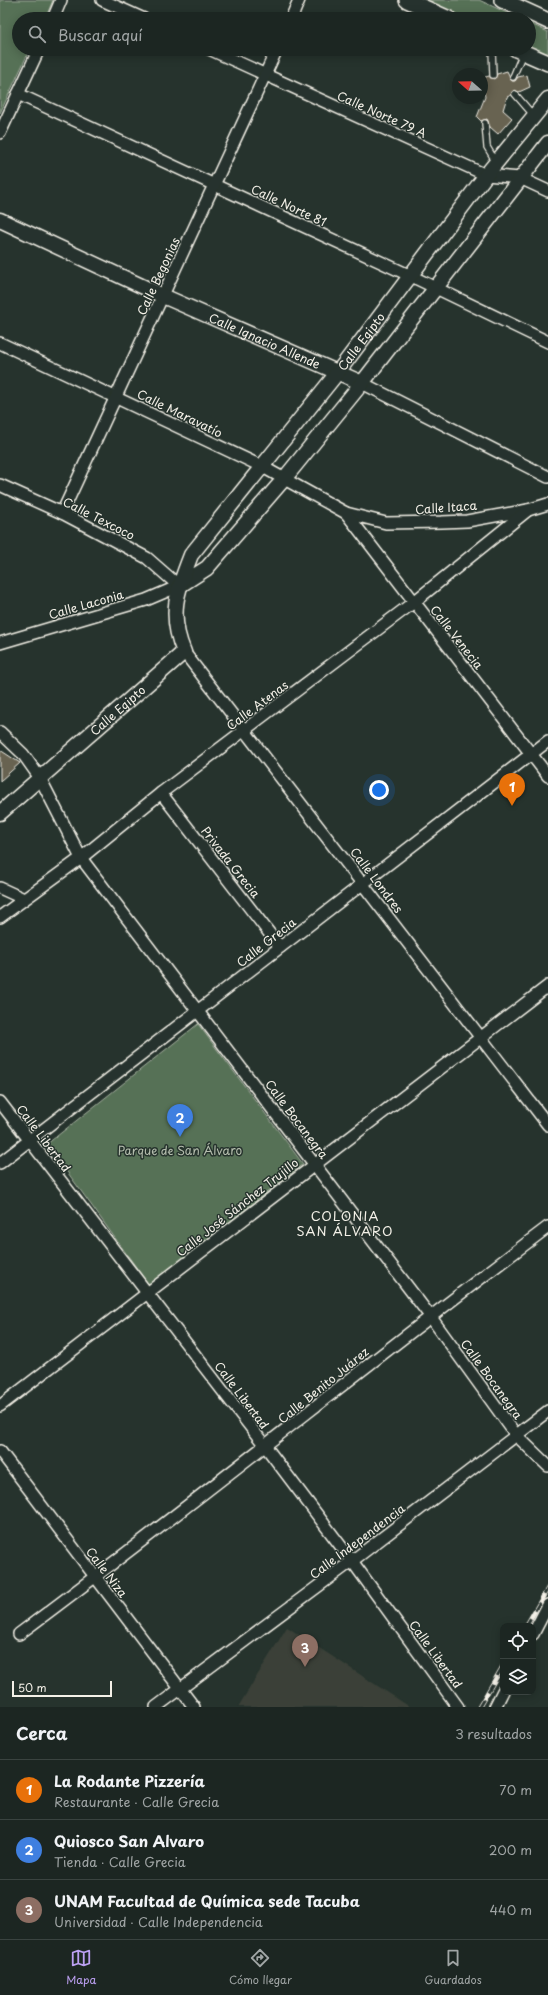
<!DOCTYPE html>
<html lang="es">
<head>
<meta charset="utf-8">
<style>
  :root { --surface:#1c2622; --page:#29322f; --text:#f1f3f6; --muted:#a0a5a5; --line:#3a4340; --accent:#bca0f2 }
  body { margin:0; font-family:"Playpen Sans",sans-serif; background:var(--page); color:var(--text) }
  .controls { position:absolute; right:12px; bottom:12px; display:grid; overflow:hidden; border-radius:8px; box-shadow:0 2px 10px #0003 }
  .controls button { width:36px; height:36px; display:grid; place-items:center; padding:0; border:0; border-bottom:1px solid var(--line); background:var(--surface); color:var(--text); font:20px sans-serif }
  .compass { position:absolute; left:452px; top:68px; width:36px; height:36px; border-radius:50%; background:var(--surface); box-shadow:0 2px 10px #0003; rotate:290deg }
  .scale { position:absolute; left:12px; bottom:10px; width:100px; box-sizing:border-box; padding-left:4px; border:2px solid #f4f1e8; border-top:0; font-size:11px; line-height:14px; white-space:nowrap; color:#f4f1e8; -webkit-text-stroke:3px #26332d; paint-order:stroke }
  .you { position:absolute; left:379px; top:790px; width:14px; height:14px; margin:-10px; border:3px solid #fff; border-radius:50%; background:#1a73e8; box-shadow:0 0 0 6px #1a73e833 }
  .badge { display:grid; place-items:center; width:26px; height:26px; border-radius:50%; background:var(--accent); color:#fff; font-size:13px; font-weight:700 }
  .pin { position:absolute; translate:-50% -33px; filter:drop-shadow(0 1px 2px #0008) }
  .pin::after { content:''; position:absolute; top:21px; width:14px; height:12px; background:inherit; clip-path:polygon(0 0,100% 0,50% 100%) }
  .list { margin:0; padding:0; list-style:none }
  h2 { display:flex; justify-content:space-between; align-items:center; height:52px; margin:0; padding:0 16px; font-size:17px }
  h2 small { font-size:13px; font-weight:400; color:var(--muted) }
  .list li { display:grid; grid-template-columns:26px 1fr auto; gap:12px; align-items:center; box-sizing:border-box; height:60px; padding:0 16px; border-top:1px solid var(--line) }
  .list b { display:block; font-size:15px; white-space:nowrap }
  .list p { margin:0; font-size:13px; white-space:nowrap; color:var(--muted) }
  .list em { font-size:13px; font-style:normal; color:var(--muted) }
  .icon { flex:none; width:22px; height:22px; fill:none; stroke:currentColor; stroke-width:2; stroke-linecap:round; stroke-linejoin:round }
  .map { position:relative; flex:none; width:548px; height:1707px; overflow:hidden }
  .search { position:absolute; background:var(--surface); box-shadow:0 2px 10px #0003; left:12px; right:12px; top:12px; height:44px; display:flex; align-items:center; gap:10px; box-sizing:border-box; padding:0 14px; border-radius:22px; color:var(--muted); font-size:15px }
  .sheet { height:232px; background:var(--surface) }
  nav { display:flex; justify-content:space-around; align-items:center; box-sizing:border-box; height:56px; border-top:1px solid var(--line); background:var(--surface); font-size:11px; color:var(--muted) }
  nav a { display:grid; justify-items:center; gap:2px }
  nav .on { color:var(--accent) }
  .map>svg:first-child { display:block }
</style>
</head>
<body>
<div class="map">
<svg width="548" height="1707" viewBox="0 0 548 1707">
  <rect width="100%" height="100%" fill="#26332d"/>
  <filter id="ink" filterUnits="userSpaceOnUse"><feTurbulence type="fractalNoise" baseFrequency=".025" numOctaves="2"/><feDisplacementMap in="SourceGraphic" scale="8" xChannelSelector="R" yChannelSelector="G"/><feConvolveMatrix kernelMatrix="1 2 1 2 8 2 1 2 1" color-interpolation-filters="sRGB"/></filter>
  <g filter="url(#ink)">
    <polygon fill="#3a4138" points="287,1627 410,1707 238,1707"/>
    <g fill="#577157" stroke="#a6b1a0">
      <polygon points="0,0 53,0 45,19 19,19 19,49 30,49 0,113"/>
      <polygon points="424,0 479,0 520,19 465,19"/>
      <polygon points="529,23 548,32 548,57 529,48"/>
      <polygon points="198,1024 303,1164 149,1285 47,1144"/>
    </g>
    <g fill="#686351" stroke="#f4f1e8">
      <polygon points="507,71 512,81 515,81 518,77 527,75 530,87 519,92 514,90 511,95 507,97 503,110 512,118 498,134 490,127 487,119 481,121 477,117 485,97 482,78 489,76 494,79 497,74"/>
      <polygon points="0,750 20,763 0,781"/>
    </g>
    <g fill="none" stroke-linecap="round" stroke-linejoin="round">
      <defs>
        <g id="service">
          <polyline points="492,49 493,75"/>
          <polyline points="513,77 523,53"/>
          <polyline points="515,94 534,116"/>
          <polyline points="485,123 487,147 496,162"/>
        </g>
        <g id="minor">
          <polyline points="102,0 144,19"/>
          <polyline points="53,19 61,0"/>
          <polyline points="291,19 299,0"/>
          <polyline points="209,49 486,175 520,178 548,191"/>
          <polyline points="18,94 411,276 548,342"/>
          <polyline points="0,133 39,49"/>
          <polyline points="0,343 261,466 346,513 386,523 442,522 467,521 528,510 548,504"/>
          <polyline points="362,383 548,477"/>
          <polyline points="0,485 62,513 147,558 179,586 146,600 0,643"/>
          <polyline points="62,513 277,49"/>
          <polyline points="346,513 548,776"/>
          <polyline points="184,652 548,1125"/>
          <polyline points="0,732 23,754 40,778 81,858 430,1316 516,1435 548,1466"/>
          <polyline points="161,793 280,947"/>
          <polyline points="0,888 24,899"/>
          <polyline points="0,917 81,858 161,793 414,602 528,510"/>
          <polyline points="0,1102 266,1447 352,1561 458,1707"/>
          <polyline points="0,1163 548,741"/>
          <polyline points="0,1406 548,986"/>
          <polyline points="0,1451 194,1707"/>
          <path d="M 19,1634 C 198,1501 370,1361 548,1227"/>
          <polyline points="533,1634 548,1605"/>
          <polyline points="156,1707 352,1561 548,1411"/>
          <polyline points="495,1707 503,1691"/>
        </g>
        <g id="tertiary">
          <path id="s1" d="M 0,220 L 163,296 L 362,383"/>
          <polyline points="179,586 207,568 284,479 362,383 548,143"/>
          <path id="s2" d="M 0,813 L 184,652 C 168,615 177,591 191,555 L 338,372 L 486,175 L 548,99"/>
        </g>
        <g id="secondary">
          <polyline points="407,0 449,19"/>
          <polyline points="502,0 548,21"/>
          <polyline points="516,49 548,63"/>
        </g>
      </defs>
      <use href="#service" stroke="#f4f1e8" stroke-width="8"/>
      <use href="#minor" stroke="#f4f1e8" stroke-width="14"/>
      <use href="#tertiary" stroke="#f4f1e8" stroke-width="17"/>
      <use href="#secondary" stroke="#f4f1e8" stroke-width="18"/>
      <use href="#service" stroke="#26332d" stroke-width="5.5"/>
      <use href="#minor" stroke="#26332d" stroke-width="11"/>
      <use href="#tertiary" stroke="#26332d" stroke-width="14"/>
      <use href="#secondary" stroke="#26332d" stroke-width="15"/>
      <defs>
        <g id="rail">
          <polyline points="526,1626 548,1588"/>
          <polyline points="479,1707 503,1666"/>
        </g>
      </defs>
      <use href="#rail" stroke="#f4f1e8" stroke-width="4.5"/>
      <use href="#rail" stroke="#26332d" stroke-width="3" stroke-dasharray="9" stroke-linecap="butt"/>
    </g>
  </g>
  <g text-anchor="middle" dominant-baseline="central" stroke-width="3" stroke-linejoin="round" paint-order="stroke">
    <g font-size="12" fill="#f4f1e8" stroke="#26332d">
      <text transform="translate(382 114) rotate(24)">Calle Norte 79 A</text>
      <text transform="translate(289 205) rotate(25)">Calle Norte 81</text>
      <text transform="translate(158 276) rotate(-65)">Calle Begonias</text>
      <text stroke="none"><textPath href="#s1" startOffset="291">Calle Ignacio Allende</textPath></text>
      <text stroke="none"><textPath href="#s2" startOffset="618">Calle Egipto</textPath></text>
      <text transform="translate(180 413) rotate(26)">Calle Maravatío</text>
      <text transform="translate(446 507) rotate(-4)">Calle Itaca</text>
      <text transform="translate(99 518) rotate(27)">Calle Texcoco</text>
      <text transform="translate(86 604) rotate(-16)">Calle Laconia</text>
      <text transform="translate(457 637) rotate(52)">Calle Venecia</text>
      <text transform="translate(257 705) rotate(-37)">Calle Atenas</text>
      <text stroke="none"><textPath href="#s2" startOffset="156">Calle Egipto</textPath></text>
      <text transform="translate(231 862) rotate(52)">Privada Grecia</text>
      <text transform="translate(377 880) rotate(53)">Calle Londres</text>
      <text transform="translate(266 942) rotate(-38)">Calle Grecia</text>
      <text transform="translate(297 1119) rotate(53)">Calle Bocanegra</text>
      <text transform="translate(44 1138) rotate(53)">Calle Libertad</text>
      <text transform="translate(237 1207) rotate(-38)">Calle José Sánchez Trujillo</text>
      <text transform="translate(492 1379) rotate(54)">Calle Bocanegra</text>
      <text transform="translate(323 1385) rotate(-39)">Calle Benito Juárez</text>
      <text transform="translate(242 1395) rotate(53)">Calle Libertad</text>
      <text transform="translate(357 1541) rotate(-37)">Calle Independencia</text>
      <text transform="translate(107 1572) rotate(53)">Calle Niza</text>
      <text transform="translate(436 1654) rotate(54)">Calle Libertad</text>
    </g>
    <g font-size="12" fill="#b5beae" stroke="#26332d">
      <text x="180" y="1150">Parque de San Álvaro</text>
    </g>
    <g font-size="13" letter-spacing="1" fill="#f4f1e8" stroke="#26332d">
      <text x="345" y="1215">COLONIA<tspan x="345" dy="15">SAN ÁLVARO</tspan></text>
    </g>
  </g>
</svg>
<div class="controls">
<button><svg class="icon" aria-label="locate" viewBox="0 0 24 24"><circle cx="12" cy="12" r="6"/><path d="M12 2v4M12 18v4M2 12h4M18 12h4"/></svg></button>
<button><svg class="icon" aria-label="layers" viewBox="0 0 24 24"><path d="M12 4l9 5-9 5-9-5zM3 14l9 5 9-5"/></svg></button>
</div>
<svg class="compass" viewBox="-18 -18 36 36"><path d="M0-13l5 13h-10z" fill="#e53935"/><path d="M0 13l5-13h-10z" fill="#a0a5a5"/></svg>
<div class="scale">50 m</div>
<div class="you"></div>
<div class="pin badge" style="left:512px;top:806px;background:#e8710a">1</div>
<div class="pin badge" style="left:180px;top:1137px;background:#3f7fe0">2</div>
<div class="pin badge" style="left:305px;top:1667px;background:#8d6e63">3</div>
<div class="search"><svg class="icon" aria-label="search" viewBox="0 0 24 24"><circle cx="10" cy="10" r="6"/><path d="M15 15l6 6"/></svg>Buscar aquí</div>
</div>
<section class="sheet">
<h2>Cerca<small>3 resultados</small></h2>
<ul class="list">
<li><span class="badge" style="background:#e8710a">1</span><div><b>La Rodante Pizzería</b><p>Restaurante · Calle Grecia</p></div><em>70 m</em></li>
<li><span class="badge" style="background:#3f7fe0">2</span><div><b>Quiosco San Alvaro</b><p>Tienda · Calle Grecia</p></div><em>200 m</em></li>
<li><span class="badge" style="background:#8d6e63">3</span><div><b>UNAM Facultad de Química sede Tacuba</b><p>Universidad · Calle Independencia</p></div><em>440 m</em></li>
</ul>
</section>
<nav>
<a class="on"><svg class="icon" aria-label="map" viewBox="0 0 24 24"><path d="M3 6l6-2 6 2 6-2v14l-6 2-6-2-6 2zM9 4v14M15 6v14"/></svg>Mapa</a>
<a><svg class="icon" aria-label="directions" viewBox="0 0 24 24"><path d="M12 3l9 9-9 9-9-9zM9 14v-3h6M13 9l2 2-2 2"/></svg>Cómo llegar</a>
<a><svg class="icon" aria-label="saved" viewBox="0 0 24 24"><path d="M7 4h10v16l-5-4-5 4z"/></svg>Guardados</a>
</nav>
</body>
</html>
